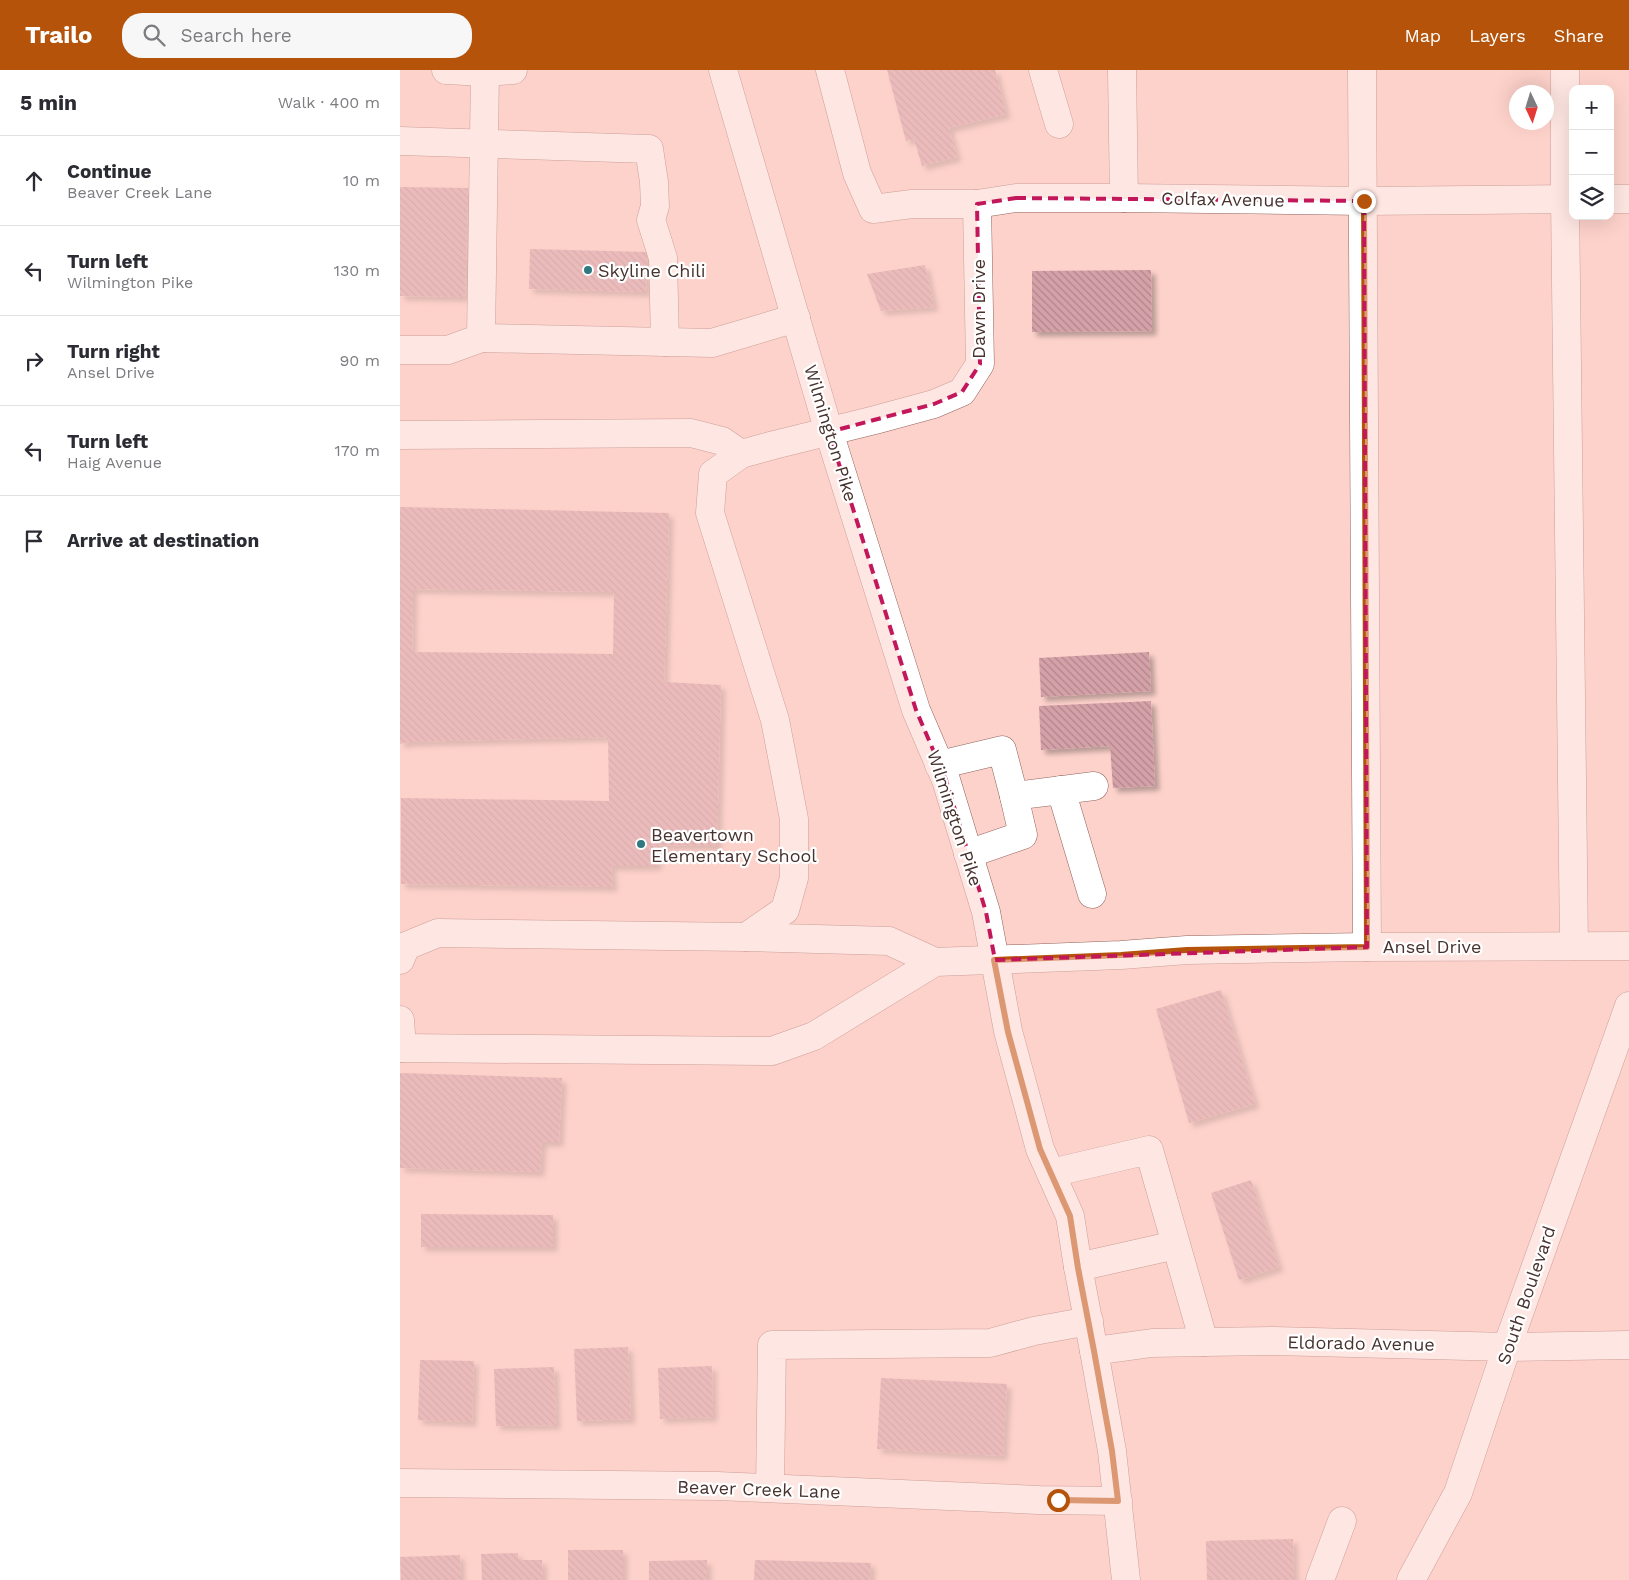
<!DOCTYPE html>
<html lang="en">
<head>
<meta charset="utf-8">
<style>
  :root { --surface:#fff; --page:#f7f7f7; --text:#2b2b33; --muted:#7c7c81; --line:#e1e1e2; --accent:#b45309 }
  body { margin:0; font-family:"Work Sans",sans-serif; background:var(--page); color:var(--text) }
  .controls { position:absolute; right:15px; top:15px; display:grid; overflow:hidden; border-radius:10px; box-shadow:0 5px 20px #0002 }
  .controls button { width:45px; height:45px; display:grid; place-items:center; padding:0; border:0; border-bottom:1px solid var(--line); background:var(--surface); color:var(--text); font:25px sans-serif }
  .compass { position:absolute; left:1109px; top:15px; width:45px; height:45px; border-radius:50%; background:var(--surface); box-shadow:0 5px 20px #0002; rotate:176deg }
  .stop { position:absolute; width:15px; height:15px; margin:-11px; border:4px solid #b45309; border-radius:50%; background:#fff }
  .stop.end { background:#b45309; border-color:#fff; box-shadow:0 1px 5px #0008 }
  .list { margin:0; padding:0; list-style:none }
  h2 { display:flex; justify-content:space-between; align-items:center; height:65px; margin:0; padding:0 20px; font-size:21px }
  h2 small { font-size:16px; font-weight:400; color:var(--muted) }
  .list li { display:grid; grid-template-columns:32px 1fr auto; gap:15px; align-items:center; box-sizing:border-box; height:90px; padding:0 20px; border-top:1px solid var(--line) }
  .list b { display:block; font-size:19px; white-space:nowrap }
  .list p { margin:0; font-size:16px; white-space:nowrap; color:var(--muted) }
  .list em { font-size:16px; font-style:normal; color:var(--muted) }
  .icon { flex:none; width:28px; height:28px; fill:none; stroke:currentColor; stroke-width:2; stroke-linecap:round; stroke-linejoin:round }
  .map { position:relative; flex:none; width:1229px; height:1510px; overflow:hidden }
  header { display:flex; align-items:center; gap:30px; box-sizing:border-box; height:70px; padding:0 25px; background:var(--accent); color:#fff }
  header strong { font-size:24px }
  nav { display:flex; gap:28px; margin-inline-start:auto; font-size:18px }
  .search { width:350px; height:45px; background:var(--page); display:flex; align-items:center; gap:12px; box-sizing:border-box; padding:0 18px; border-radius:20px; color:var(--muted); font-size:19px }
  main { display:flex }
  aside { flex:1; background:var(--surface) }
  .map>svg:first-child { display:block }
</style>
</head>
<body>
<header>
<strong>Trailo</strong>
<div class="search"><svg class="icon" aria-label="search" viewBox="0 0 24 24"><circle cx="10" cy="10" r="6"/><path d="M15 15l6 6"/></svg>Search here</div>
<nav><a>Map</a><a>Layers</a><a>Share</a></nav>
</header>
<main>
<aside>
<h2>5 min<small>Walk · 400 m</small></h2>
<ul class="list">
<li><svg class="icon" aria-label="ahead" viewBox="0 0 24 24"><path d="M12 20V5M6 11l6-6 6 6"/></svg><div><b>Continue</b><p>Beaver Creek Lane</p></div><em>10 m</em></li>
<li><svg class="icon" aria-label="left" viewBox="0 0 24 24"><path d="M17 20v-9H6M10 6l-5 5 5 5"/></svg><div><b>Turn left</b><p>Wilmington Pike</p></div><em>130 m</em></li>
<li><svg class="icon" aria-label="right" viewBox="0 0 24 24"><path d="M7 20v-9h11M14 6l5 5-5 5"/></svg><div><b>Turn right</b><p>Ansel Drive</p></div><em>90 m</em></li>
<li><svg class="icon" aria-label="left" viewBox="0 0 24 24"><path d="M17 20v-9H6M10 6l-5 5 5 5"/></svg><div><b>Turn left</b><p>Haig Avenue</p></div><em>170 m</em></li>
<li><svg class="icon" aria-label="arrive" viewBox="0 0 24 24"><path d="M6 21V4h12l-3 4 3 4H6"/></svg><div><b>Arrive at destination</b></div></li>
</ul>
</aside>
<div class="map">
<svg width="1229" height="1510" viewBox="0 0 1229 1510">
  <defs>
    <pattern id="building-back-hatch" width="6" height="6" patternUnits="userSpaceOnUse" patternTransform="scale(1.25)"><rect width="6" height="6" fill="#d5a1a9"/><path d="M-1 5l2 2M0 0l6 6M5-1l2 2" fill="none" stroke="#af848a"/></pattern>
    <filter id="shadow"><feDropShadow dx="4.5" dy="4.5" stdDeviation="2.5" flood-color="#0004"/></filter>
  </defs>
  <rect width="100%" height="100%" fill="#fdd2cb"/>
  <g fill="url(#building-back-hatch)" fill-rule="evenodd" filter="url(#shadow)">
    <polygon points="487,0 595,0 606,44 549,58 557,87 522,96 514,69 506,71"/>
    <polygon points="0,117 68,118 65,227 0,226"/>
    <polygon points="130,179 247,182 246,222 129,219"/>
    <polygon points="525,195 534,237 481,241 467,204"/>
    <polygon points="751,200 752,261 632,262 632,201"/>
    <path d="M 0,437 L 269,443 L 264,612 L 321,615 L 317,776 L 257,775 L 257,796 L 211,796 L 213,817 L 1,814 L 1,728 L 209,731 L 208,667 L 9,672 L 0,674 ZM 13,519 L 214,522 L 213,584 L 12,582 Z"/>
    <polygon points="749,582 751,621 641,627 639,588"/>
    <polygon points="751,631 755,716 713,718 710,676 641,680 639,636"/>
    <polygon points="821,920 855,1034 789,1053 756,939"/>
    <polygon points="0,1003 162,1008 159,1072 142,1072 140,1102 0,1098"/>
    <polygon points="851,1110 879,1197 839,1210 811,1123"/>
    <polygon points="21,1144 153,1145 153,1177 21,1177"/>
    <polygon points="228,1277 231,1349 177,1351 174,1279"/>
    <polygon points="20,1290 74,1291 72,1352 18,1350"/>
    <polygon points="312,1296 313,1347 260,1349 258,1298"/>
    <polygon points="154,1297 156,1355 96,1356 94,1299"/>
    <polygon points="481,1308 607,1314 603,1386 477,1379"/>
    <polygon points="893,1469 894,1510 807,1510 806,1471"/>
    <rect x="168" y="1480" width="55" height="30"/>
    <polygon points="118,1483 118,1490 142,1490 143,1510 82,1510 81,1484"/>
    <polygon points="60,1485 61,1510 1,1510 0,1487"/>
    <polygon points="307,1490 307,1510 249,1510 249,1491"/>
    <polygon points="355,1490 471,1493 470,1510 354,1510"/>
  </g>
  <g fill="none" stroke-linecap="round" stroke-linejoin="round">
    <defs>
      <g id="minor">
        <polyline points="46,0 85,2 113,0"/>
        <polyline points="430,0 457,103 473,139 512,134 577,134 616,128 724,128 964,131 1173,129"/>
        <polyline points="643,0 659,54"/>
        <polyline points="722,0 724,128"/>
        <polyline points="962,0 967,877"/>
        <polyline points="1165,0 1165,129 1174,876"/>
        <polyline points="0,71 249,79 254,112 255,136 251,150 263,188 265,272"/>
        <polyline points="1210,129 1229,129"/>
        <polyline points="81,268 312,273 396,248"/>
        <polyline points="0,280 48,280 81,268 85,2"/>
        <polyline points="0,365 291,363 322,371 341,384"/>
        <polyline points="539,695 602,680 614,726 694,716"/>
        <polyline points="661,720 692,824"/>
        <polyline points="568,784 623,765 614,726"/>
        <polyline points="346,867 385,840 394,808 394,749 375,650 310,443 313,404 341,384 374,375 475,350 534,334 562,322 580,294 577,134"/>
        <polyline points="0,890 6,876 38,863 346,867 489,871 535,892"/>
        <polyline points="0,950 2,978"/>
        <polyline points="0,978 372,981 414,966 535,892 721,885 787,880 967,877 1229,876"/>
        <polyline points="651,1103 749,1080 804,1272"/>
        <polyline points="678,1197 776,1175"/>
        <polyline points="694,1281 752,1273 804,1272 874,1271 1107,1277 1229,1275"/>
        <polyline points="0,1413 317,1416 639,1430 718,1431"/>
        <polyline points="370,1418 372,1275 590,1273 634,1261 689,1251"/>
        <polyline points="920,1510 942,1451"/>
        <polyline points="1011,1510 1058,1423 1107,1277 1229,936"/>
      </g>
      <polyline id="major" points="323,0 429,362 516,640 546,710 586,842 608,961 640,1079 670,1146 678,1197 694,1281 712,1381 726,1510"/>
    </defs>
    <use href="#minor" stroke="#92635c" stroke-width="29"/>
    <use href="#major" stroke="#92635c" stroke-width="29"/>
    <use href="#minor" stroke="#fff" stroke-width="28"/>
    <use href="#major" stroke="#fff" stroke-width="28"/>
  </g>
  <g fill="none" stroke-linecap="round" stroke-linejoin="round">
    <polyline stroke="#b45309" stroke-width="6" points="658,1430 718,1431 712,1381 694,1281 678,1198 670,1146 640,1079 608,962 594,890 721,885 787,880 967,877 964,131"/>
  </g>
  <path d="M0 0H1229V1510H0ZM 616,128 L 964,131 L 967,877 L 595,890 L 586,842 L 546,710 L 516,640 L 429,362 L 534,334 L 562,322 L 580,294 L 577,134 Z" fill="#fdd2cb" fill-opacity=".55" fill-rule="evenodd"/>
  <path fill="none" stroke="#c2185b" stroke-width="4" stroke-dasharray="10 6" stroke-linejoin="round" d="M 616,128 L 964,131 L 967,877 L 595,890 L 586,842 L 546,710 L 516,640 L 429,362 L 534,334 L 562,322 L 580,294 L 577,134 Z"/>
  <g fill="#2f7781" stroke="#fff" stroke-width="2">
    <circle cx="188" cy="200" r="5"/>
    <circle cx="241" cy="774" r="5"/>
  </g>
  <g text-anchor="middle" dominant-baseline="central" stroke-width="4.5" stroke-linejoin="round" paint-order="stroke">
    <g font-size="18" fill="#47322e" stroke="#fff">
      <text transform="translate(823 129) rotate(1)">Colfax Avenue</text>
      <text transform="translate(578 239) rotate(-90)">Dawn Drive</text>
      <text transform="translate(431 363) rotate(73)">Wilmington Pike</text>
      <text transform="translate(555 748) rotate(72)">Wilmington Pike</text>
      <text x="1032" y="876">Ansel Drive</text>
      <text transform="translate(1126 1225) rotate(-71)">South Boulevard</text>
      <text transform="translate(961 1273) rotate(1)">Eldorado Avenue</text>
      <text transform="translate(359 1419) rotate(2)">Beaver Creek Lane</text>
    </g>
    <g font-size="18" fill="#47322e" stroke="#fff" text-anchor="start">
      <text x="198" y="200">Skyline Chili</text>
      <text x="251" y="764">Beavertown<tspan x="251" dy="21">Elementary School</tspan></text>
    </g>
  </g>
</svg>
<div class="controls">
<button>+</button>
<button>−</button>
<button><svg class="icon" aria-label="layers" viewBox="0 0 24 24"><path d="M12 4l9 5-9 5-9-5zM3 14l9 5 9-5"/></svg></button>
</div>
<svg class="compass" viewBox="-18 -18 36 36"><path d="M0-13l5 13h-10z" fill="#e53935"/><path d="M0 13l5-13h-10z" fill="#7c7c81"/></svg>
<div class="stop" style="left:658px;top:1430px"></div>
<div class="stop end" style="left:964px;top:131px"></div>
</div>
</main>
</body>
</html>
